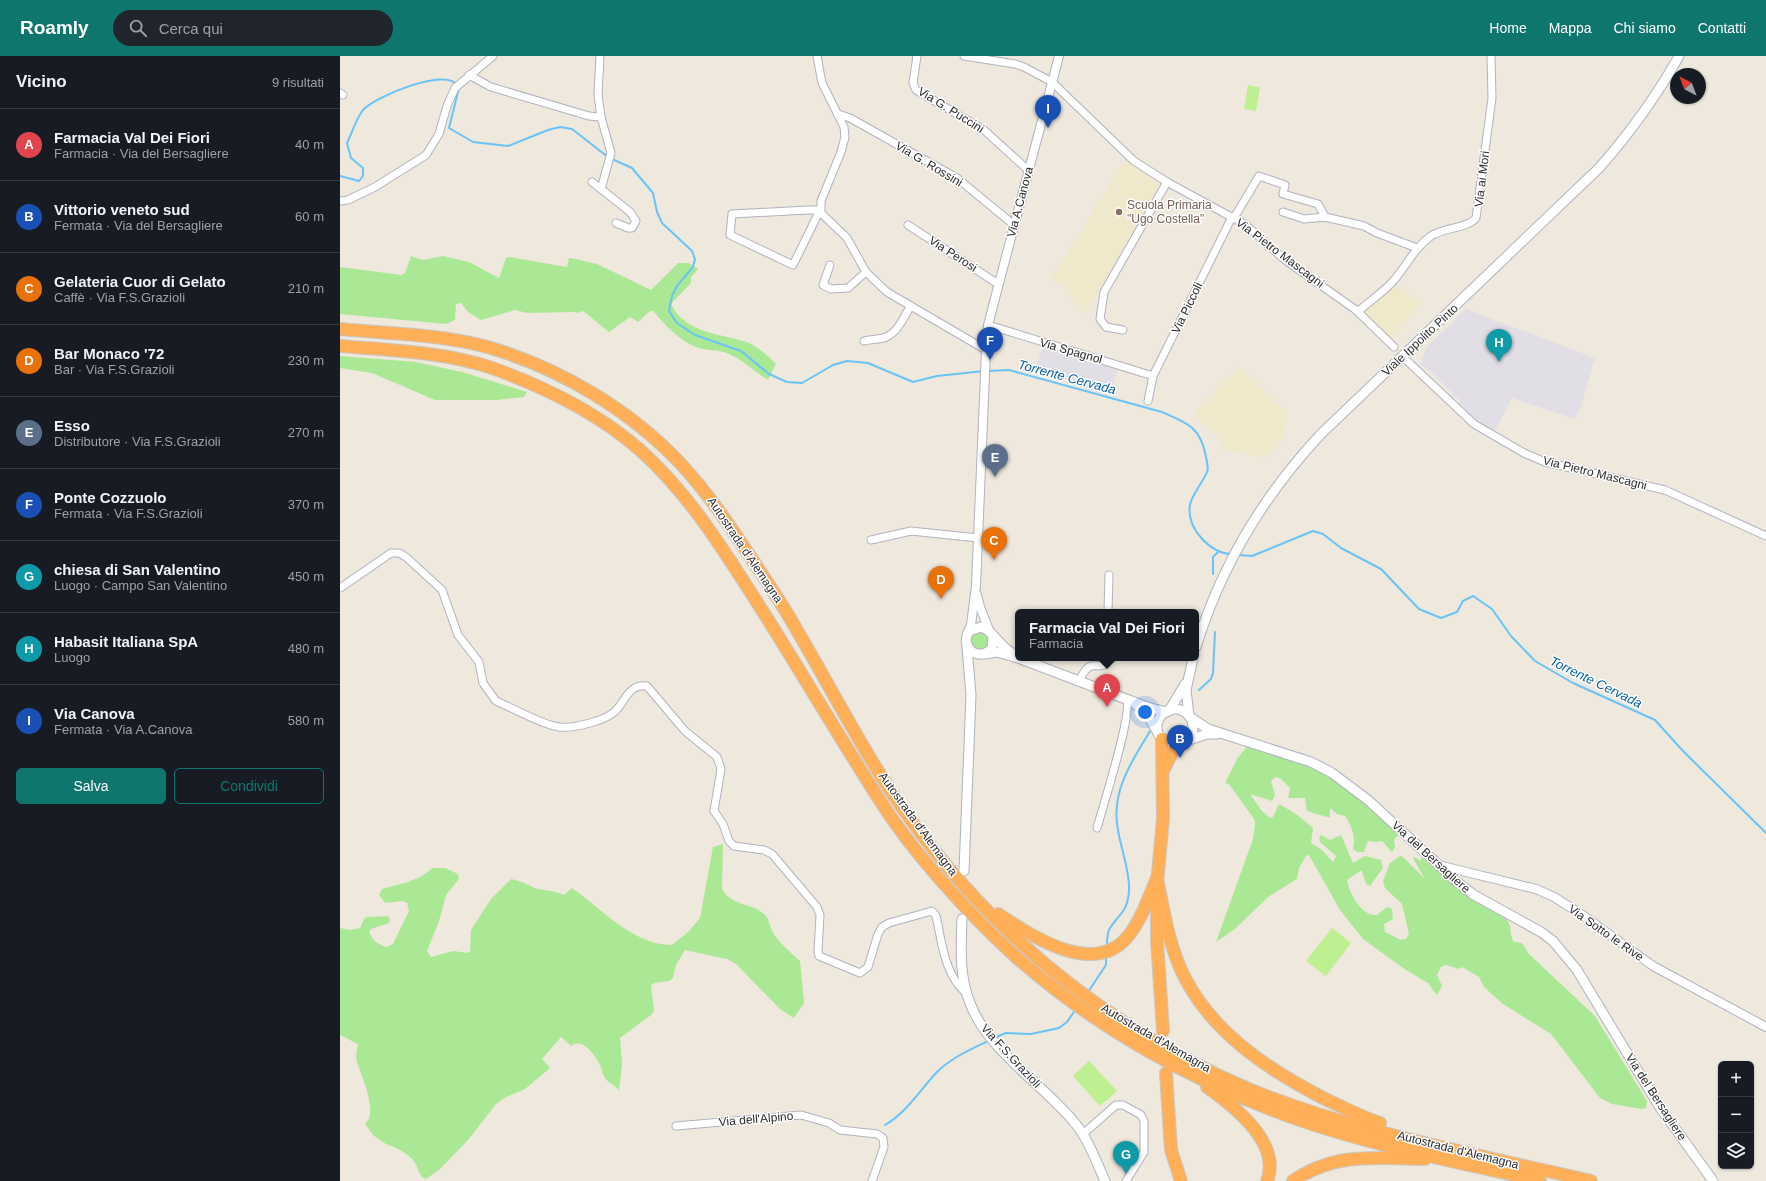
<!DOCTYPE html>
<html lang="it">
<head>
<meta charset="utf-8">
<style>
  :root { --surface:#171b24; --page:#20242c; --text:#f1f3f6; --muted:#9ea1a6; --line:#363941; --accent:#0f766e }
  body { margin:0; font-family:Arial,sans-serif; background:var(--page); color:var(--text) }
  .controls { position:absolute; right:12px; bottom:12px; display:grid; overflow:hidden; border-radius:6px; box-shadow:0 1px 3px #0004 }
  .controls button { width:36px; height:36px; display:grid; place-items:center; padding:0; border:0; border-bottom:1px solid var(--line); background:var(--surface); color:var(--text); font:20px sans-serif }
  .compass { position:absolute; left:1330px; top:12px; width:36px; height:36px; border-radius:50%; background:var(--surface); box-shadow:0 1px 3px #0004; rotate:318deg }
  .you { position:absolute; left:805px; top:656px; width:14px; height:14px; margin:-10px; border:3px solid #fff; border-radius:50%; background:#1a73e8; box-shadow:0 0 0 6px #1a73e833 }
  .badge { display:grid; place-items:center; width:26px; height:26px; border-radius:50%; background:var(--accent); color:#fff; font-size:13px; font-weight:700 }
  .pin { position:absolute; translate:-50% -33px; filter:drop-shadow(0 1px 2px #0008) }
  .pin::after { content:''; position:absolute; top:21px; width:14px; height:12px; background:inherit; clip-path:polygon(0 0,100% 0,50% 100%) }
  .popup { position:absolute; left:675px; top:553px; width:184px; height:52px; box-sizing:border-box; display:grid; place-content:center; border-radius:6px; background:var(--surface); filter:drop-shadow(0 1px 3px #0005); font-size:13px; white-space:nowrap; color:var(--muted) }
  .popup b { font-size:15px; color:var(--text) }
  .popup::after { content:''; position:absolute; left:50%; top:100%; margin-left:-8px; border:8px solid transparent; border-top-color:var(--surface) }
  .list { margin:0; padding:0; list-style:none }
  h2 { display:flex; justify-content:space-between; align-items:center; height:52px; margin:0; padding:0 16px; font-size:17px }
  h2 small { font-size:13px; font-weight:400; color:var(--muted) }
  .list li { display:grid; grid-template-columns:26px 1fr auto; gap:12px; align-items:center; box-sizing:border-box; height:72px; padding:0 16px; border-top:1px solid var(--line) }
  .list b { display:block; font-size:15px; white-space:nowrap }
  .list p { margin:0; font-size:13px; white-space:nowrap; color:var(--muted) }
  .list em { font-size:13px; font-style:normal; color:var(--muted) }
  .actions { display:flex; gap:8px; padding:12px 16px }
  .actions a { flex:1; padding:9px 0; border:1px solid var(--accent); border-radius:6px; text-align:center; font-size:14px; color:var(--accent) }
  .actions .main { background:var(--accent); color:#fff }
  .icon { flex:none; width:22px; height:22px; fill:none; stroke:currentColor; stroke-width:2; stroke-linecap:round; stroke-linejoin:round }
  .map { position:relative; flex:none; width:1426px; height:1125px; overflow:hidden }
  header { display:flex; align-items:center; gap:24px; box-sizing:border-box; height:56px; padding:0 20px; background:var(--accent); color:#fff }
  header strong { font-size:19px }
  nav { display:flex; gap:22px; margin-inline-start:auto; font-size:14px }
  .search { width:280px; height:36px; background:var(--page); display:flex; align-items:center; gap:10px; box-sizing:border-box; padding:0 14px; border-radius:22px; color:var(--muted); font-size:15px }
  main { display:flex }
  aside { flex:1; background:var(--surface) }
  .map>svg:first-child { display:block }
</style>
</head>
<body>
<header>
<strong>Roamly</strong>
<div class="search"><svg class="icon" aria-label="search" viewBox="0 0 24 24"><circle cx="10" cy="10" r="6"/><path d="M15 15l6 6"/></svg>Cerca qui</div>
<nav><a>Home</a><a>Mappa</a><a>Chi siamo</a><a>Contatti</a></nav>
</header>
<main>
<aside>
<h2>Vicino<small>9 risultati</small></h2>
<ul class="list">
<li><span class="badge" style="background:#e0444e">A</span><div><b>Farmacia Val Dei Fiori</b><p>Farmacia · Via del Bersagliere</p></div><em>40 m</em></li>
<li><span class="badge" style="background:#1a4fb4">B</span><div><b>Vittorio veneto sud</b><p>Fermata · Via del Bersagliere</p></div><em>60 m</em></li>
<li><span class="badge" style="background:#e8710a">C</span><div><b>Gelateria Cuor di Gelato</b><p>Caffè · Via F.S.Grazioli</p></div><em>210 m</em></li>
<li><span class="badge" style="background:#e8710a">D</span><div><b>Bar Monaco '72</b><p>Bar · Via F.S.Grazioli</p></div><em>230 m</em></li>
<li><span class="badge" style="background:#5c6f8a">E</span><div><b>Esso</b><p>Distributore · Via F.S.Grazioli</p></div><em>270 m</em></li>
<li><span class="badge" style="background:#1a4fb4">F</span><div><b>Ponte Cozzuolo</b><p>Fermata · Via F.S.Grazioli</p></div><em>370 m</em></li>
<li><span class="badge" style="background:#0f9aa8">G</span><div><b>chiesa di San Valentino</b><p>Luogo · Campo San Valentino</p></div><em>450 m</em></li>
<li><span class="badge" style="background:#0f9aa8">H</span><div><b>Habasit Italiana SpA</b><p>Luogo</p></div><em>480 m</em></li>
<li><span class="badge" style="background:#1a4fb4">I</span><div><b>Via Canova</b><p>Fermata · Via A.Canova</p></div><em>580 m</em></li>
</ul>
<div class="actions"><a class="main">Salva</a><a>Condividi</a></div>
</aside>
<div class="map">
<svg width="1426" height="1125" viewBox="0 0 1426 1125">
  <rect width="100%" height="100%" fill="#eee8dd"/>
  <g fill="#e1dee6">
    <polygon points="1126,253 1255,302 1240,353 1235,363 1172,342 1154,377 1131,359 1119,347 1120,345 1086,311 1080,310 1086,292"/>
    <polygon points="703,289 778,312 770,340 734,329 735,326 696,313"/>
  </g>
  <g fill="#f0e8cb">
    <polygon points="785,104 820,130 746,257 725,232 712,222"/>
    <polygon points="1054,227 1082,247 1050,283 1023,258 1023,253"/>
    <polygon points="899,311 948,358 940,386 925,402 883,393 880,383 854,358"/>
  </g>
  <g fill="#aae896">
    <path d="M 71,200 L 83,204 L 103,200 L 129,206 L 159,222 L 166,202 L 169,201 L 227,211 L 229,202 L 231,202 L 257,208 L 311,234 L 338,207 L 349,207 L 358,213 L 351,221 L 351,227 L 331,248 C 346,279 382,277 409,287 C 418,291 428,300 436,308 L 428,324 C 415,316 403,304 389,298 C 379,293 368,295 359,292 C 340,286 325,269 313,255 L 310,255 L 298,266 L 290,261 L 269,276 L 243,255 L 238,257 L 236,256 L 187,257 L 175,254 L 141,264 L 128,256 L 121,247 L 116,248 L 115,264 L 106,268 L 0,258 L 0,211 L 62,219 L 65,217 Z"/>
    <polygon points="0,300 76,306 122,316 187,336 184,341 157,344 95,344 32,317 0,312"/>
    <circle cx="640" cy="585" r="9"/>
    <path d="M 908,689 C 931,697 956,703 977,714 C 1008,730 1035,755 1058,779 L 1054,784 L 1055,791 L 1052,796 L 1042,785 L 1036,786 L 1028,785 L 1024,796 L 1017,796 L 1013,793 C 1016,781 1012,770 1005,760 L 997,758 L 990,752 L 990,762 L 967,755 L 965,742 L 948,742 L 950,732 L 940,722 L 935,721 L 931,725 L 935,739 L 932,745 L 910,738 L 921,754 L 930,762 L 933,761 L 939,748 L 956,758 L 973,772 L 971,787 L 982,794 L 993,806 L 996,800 L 980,786 L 979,782 L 981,779 L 990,784 L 1001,779 L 1013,807 L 1025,800 L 1041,804 L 1043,812 L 1030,830 L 1026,828 L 1022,815 L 1020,815 L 1007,824 C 1009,837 1022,861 1037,859 L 1047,851 L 1052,853 L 1053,863 L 1044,868 L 1045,876 L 1061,884 L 1066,883 L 1069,878 L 1062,848 L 1045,832 L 1043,825 L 1050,807 L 1060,800 L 1063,801 L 1085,823 L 1073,802 L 1075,801 L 1080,805 L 1082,802 L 1084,803 C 1112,830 1134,844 1167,864 C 1173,871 1168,877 1174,886 L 1182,887 L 1188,897 L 1255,960 L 1307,1045 L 1306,1052 L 1301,1053 L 1272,1048 L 1260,1042 L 1211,978 L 1163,948 L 1144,931 L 1139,921 L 1122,911 L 1119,913 L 1106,909 L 1101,911 L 1097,919 L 1102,930 L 1097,939 L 1088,927 L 1063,912 L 1023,883 L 1000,854 L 969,799 L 966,800 L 959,812 L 957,823 L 928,841 L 895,873 L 876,886 L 913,783 L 915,768 L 914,763 L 889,728 L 885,727 L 897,703 Z"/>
    <path d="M 383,788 L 382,832 C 390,851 414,846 426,860 C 429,864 430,870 432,875 C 438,886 450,896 460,905 L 464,947 L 454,962 L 440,953 L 396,908 L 387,903 L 345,894 L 336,909 L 333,922 L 329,925 L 314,927 L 311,929 L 314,955 L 311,959 L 280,982 L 282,1008 L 279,1035 C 276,1029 269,1028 265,1022 C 262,1018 262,1012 259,1007 C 254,998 242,981 231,990 L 221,981 L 202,1003 L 210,1012 L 185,1033 L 164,1042 L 156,1048 L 128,1084 L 100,1113 L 86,1123 C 77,1120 79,1109 72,1103 C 55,1086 39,1093 25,1067 C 39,1058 21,1019 17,1006 C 15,1000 17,994 18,988 L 0,979 L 0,872 L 10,874 L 20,872 L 24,863 L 27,861 L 48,860 L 50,863 L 49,867 L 31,873 L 29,876 C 31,883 39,889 46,891 L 53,888 L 69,855 L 67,847 L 63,845 L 45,847 L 39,839 L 42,833 L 68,826 L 82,820 L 93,812 L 105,812 L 118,818 L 119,823 L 106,839 L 99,865 L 87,895 L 91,901 L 113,895 L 128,897 L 130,895 L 131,874 L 151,843 L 171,823 C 181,825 186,828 195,832 C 205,835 214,834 224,839 L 232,832 C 262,853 293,889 332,889 L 348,876 L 360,862 L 373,791 Z"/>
  </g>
  <g fill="#bef091">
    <polygon points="908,29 920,31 916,55 904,53"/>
    <polygon points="992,872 1011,887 986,920 966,905"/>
    <polygon points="749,1005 777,1035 760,1050 733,1020"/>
  </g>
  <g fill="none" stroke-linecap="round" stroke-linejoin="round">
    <g stroke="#69c3f6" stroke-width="2">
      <polyline points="119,32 109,72 133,86 168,90 208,74 220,71 232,73 268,101"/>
      <polyline points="272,103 292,112 313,137 317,156 322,167 352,195 355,203 353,211 337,230 332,240 329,255 337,267 355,279 401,295 429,318 447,326 462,327 493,309 507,305 528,307 573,326 597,320 644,315"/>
      <path d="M 0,120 L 19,125 L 23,120 L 23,112 L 11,102 L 7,87 C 12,77 16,63 23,54 C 34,41 106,11 117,29"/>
      <path d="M 648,315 L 669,314 L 822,356 C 848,367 861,372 866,401 C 867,406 869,412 867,416 C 863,426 851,440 850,449 C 846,472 870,497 891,498"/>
      <polyline points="898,499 912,500 973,475 983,478 1001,492 1041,513 1079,553 1101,562 1117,556 1123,545 1133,540 1152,553 1171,580 1195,605 1233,627 1315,664 1343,695 1426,777"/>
      <polyline points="873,518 873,501 878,496"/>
      <polyline points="859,634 871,623 873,617 875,576"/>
      <path d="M 767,889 C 767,884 767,879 769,874 C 778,858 788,857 789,834 C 790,815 781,793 778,774 C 770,736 793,703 812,672"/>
      <polyline points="748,936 766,909 766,900"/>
      <polyline points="654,982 666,977 691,978 719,972 727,966 736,953"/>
      <path d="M 545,1069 C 566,1057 580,1034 597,1016 C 611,1002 631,993 650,984"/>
    </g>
    <defs>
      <g id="minor">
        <polyline points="477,0 482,27 504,71 505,81 501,96 481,145 481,157 507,182 526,216 547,236 646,294"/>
        <polyline points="577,0 573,27 576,34 644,74 688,114"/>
        <polyline points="624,0 675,8 684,11 712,26 794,105 827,126 906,169 945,204 1016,254 1054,291"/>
        <polyline points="129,19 151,31 249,60 261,61"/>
        <polyline points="0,37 3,39"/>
        <polyline points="498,58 510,62 617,122 674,169"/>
        <polyline points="252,126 261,133 271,97 261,61 258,39 260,0"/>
        <polyline points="261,133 290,156 296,165 292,172 288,172 276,167"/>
        <polyline points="0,145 8,144 35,131 86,99 99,78 107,50 115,32 153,0"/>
        <polygon points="468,154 480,154 453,209 390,179 392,158"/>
        <polyline points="943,156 964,163 985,161 1024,170 1037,177 1077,192"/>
        <polyline points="894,162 919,120 945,129 943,138 978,148 985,161"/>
        <polyline points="568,169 658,228"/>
        <polyline points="490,209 483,229 491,233 508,232 526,216"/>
        <path d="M 1016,254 L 1020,254 C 1031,244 1045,235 1055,223 C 1067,209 1075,191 1091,180 C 1102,172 1129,172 1136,162 L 1152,42 L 1151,0"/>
        <polyline points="648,269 813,320"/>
        <polyline points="783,274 766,271 760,263 764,236 827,126"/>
        <path d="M 524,285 C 531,283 539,284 546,281 C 558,276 564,261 570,251"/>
        <polyline points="1062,300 1134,368 1184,397 1205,406 1325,434 1426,480"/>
        <polyline points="808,345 813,320 892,161"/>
        <polyline points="531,484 571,475 638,482"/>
        <path d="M 0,532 L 51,497 L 59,497 L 66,501 L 102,534 L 118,579 L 139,606 L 143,627 L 156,645 C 173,652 202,669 219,671 C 232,673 263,665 273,657 C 284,650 287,627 307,630 L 345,675 L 377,701 L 381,713 L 374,755 L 383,768 L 389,785 L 394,790 L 424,794 L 432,798 L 477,851 L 480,859 L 478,896 L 479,900 L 520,917 L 528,911 L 538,878 L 542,871 L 549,867 L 592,855 L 596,860 C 602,886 604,918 626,937"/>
        <polyline points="768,556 769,519"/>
        <path d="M 739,625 C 752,599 754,616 767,607 L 767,602"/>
        <path d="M 757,772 C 763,750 792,660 787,643"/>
        <polyline points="336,1070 461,1059 489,1067 500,1074 537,1078 543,1082 544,1091 532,1125"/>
        <polyline points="743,1078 776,1049 783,1049 801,1059 804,1065 804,1096 786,1125"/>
      </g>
      <g id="tertiary">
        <polyline points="637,539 640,551 649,574"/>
        <polyline points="627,578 631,569 636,530 646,294 648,269 719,0"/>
        <polyline points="1098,809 1196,833 1214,841 1244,860 1313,910 1426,971"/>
      </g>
      <g id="secondary">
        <path d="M 653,580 L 652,592 C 639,607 619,592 629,575 L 641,571 C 651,573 660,590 672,597"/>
        <path d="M 856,591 C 881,510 923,440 981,378 L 1259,112 C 1290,77 1316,41 1339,0"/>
        <polyline points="645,598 657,596 681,603 807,651 827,656"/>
        <polyline points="795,648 808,660 818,677"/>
        <circle cx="835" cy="671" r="18"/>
        <polyline points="829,655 845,628"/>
        <polyline points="849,660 846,634 853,602"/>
        <polyline points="850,661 868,673 971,706 992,717 1028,744 1116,825 1134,839 1201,876 1213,885 1237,914 1319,1050 1373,1125"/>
        <polyline points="846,685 867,678 877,678"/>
        <polyline points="624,815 631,639 627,591"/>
        <path d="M 622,863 C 621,891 619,920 630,947 C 648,995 702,1027 734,1066 C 748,1082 756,1105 765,1125"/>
      </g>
      <g id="motorway">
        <path d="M 0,273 C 50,278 102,278 151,292 C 221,313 290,354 340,407 C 368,437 390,470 412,503 C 425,523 439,543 451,564 C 485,621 515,681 552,737 C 589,792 633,844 682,888 C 748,948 829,1000 911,1034 C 1017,1077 1140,1099 1251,1125"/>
        <path d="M 0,290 C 49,294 106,296 152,312 C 205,331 258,357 300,394 C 347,436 379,487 413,540 C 456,607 496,676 539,743 C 573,797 628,857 675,900 C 755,971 853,1026 954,1062 C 1033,1090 1118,1106 1200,1125"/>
        <polyline points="824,713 836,689"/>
        <path d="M 817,822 C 824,856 829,892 846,924 C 876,980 932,1016 987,1044 C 1005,1052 1021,1061 1040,1067"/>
        <polyline points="817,828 823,763 822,683"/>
        <polyline points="817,847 817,884 823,975"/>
        <path d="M 658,858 C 692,880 755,923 789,879 C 802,863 809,840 817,822"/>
        <polyline points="826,1017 831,1094 841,1125"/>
        <path d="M 867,1031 C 894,1050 942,1087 927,1125"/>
        <path d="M 953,1125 C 995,1096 1036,1102 1085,1103"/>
      </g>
    </defs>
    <use href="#minor" stroke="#b1b2c0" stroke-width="9"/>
    <use href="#tertiary" stroke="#b1b2c0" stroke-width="10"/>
    <use href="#secondary" stroke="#b1b2c0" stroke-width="11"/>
    <use href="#motorway" stroke="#c8c8c8" stroke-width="14"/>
    <use href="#minor" stroke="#fff" stroke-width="7"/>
    <use href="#tertiary" stroke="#fff" stroke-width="8"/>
    <use href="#secondary" stroke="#fff" stroke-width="9"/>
    <use href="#motorway" stroke="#ffaf57" stroke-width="12"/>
  </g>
  <circle fill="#8d6e63" stroke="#fff" stroke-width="1.5" cx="779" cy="156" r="4"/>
  <g text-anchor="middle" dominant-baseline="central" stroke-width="3" stroke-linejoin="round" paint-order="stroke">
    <g font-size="12" fill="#2b2b2b" stroke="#fff">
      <text transform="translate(611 54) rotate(32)">Via G. Puccini</text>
      <text transform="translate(589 108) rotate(31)">Via G. Rossini</text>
      <text transform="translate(1142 123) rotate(-83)">Via ai Mori</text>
      <text transform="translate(680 146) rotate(-75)">Via A.Canova</text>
      <text transform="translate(940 197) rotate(37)">Via Pietro Mascagni</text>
      <text transform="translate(613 198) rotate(33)">Via Perosi</text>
      <text transform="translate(847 252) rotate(-64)">Via Piccoli</text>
      <text transform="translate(1080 284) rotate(-43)">Viale Ippolito Pinto</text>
      <text transform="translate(731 295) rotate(16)">Via Spagnol</text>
      <text transform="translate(1255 417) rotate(14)">Via Pietro Mascagni</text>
      <text transform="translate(405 494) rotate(56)">Autostrada d'Alemagna</text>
      <text transform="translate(578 768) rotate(54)">Autostrada d'Alemagna</text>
      <text transform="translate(1091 801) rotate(42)">Via del Bersagliere</text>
      <text transform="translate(1266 877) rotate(35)">Via Sotto le Rive</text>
      <text transform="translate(816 982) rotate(30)">Autostrada d'Alemagna</text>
      <text transform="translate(671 1000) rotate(47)">Via F.S.Grazioli</text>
      <text transform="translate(1316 1041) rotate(57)">Via del Bersagliere</text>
      <text transform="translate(416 1063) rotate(-5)">Via dell'Alpino</text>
      <text transform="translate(1118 1094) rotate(14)">Autostrada d'Alemagna</text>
    </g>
    <g font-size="12" fill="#785e54" stroke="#fff" text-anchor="start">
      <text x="787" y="149">Scuola Primaria<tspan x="787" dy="14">"Ugo Costella"</tspan></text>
    </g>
    <g font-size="13" font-style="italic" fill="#055fa6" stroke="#fff">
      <text transform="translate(727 321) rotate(15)">Torrente Cervada</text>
      <text transform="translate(1256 626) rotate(26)">Torrente Cervada</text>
    </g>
  </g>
</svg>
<div class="controls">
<button>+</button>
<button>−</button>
<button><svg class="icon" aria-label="layers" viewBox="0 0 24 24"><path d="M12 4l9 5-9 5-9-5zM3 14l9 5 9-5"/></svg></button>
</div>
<svg class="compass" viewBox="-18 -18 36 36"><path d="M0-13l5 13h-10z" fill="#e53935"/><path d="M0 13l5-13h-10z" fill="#9ea1a6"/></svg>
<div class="you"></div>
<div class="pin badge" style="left:767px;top:651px;background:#e0444e">A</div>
<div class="popup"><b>Farmacia Val Dei Fiori</b>Farmacia</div>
<div class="pin badge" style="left:840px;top:702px;background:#1a4fb4">B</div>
<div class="pin badge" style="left:654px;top:504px;background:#e8710a">C</div>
<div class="pin badge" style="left:601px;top:543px;background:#e8710a">D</div>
<div class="pin badge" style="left:655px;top:421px;background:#5c6f8a">E</div>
<div class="pin badge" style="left:650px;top:304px;background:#1a4fb4">F</div>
<div class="pin badge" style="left:786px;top:1118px;background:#0f9aa8">G</div>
<div class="pin badge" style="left:1159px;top:306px;background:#0f9aa8">H</div>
<div class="pin badge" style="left:708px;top:72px;background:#1a4fb4">I</div>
</div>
</main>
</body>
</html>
